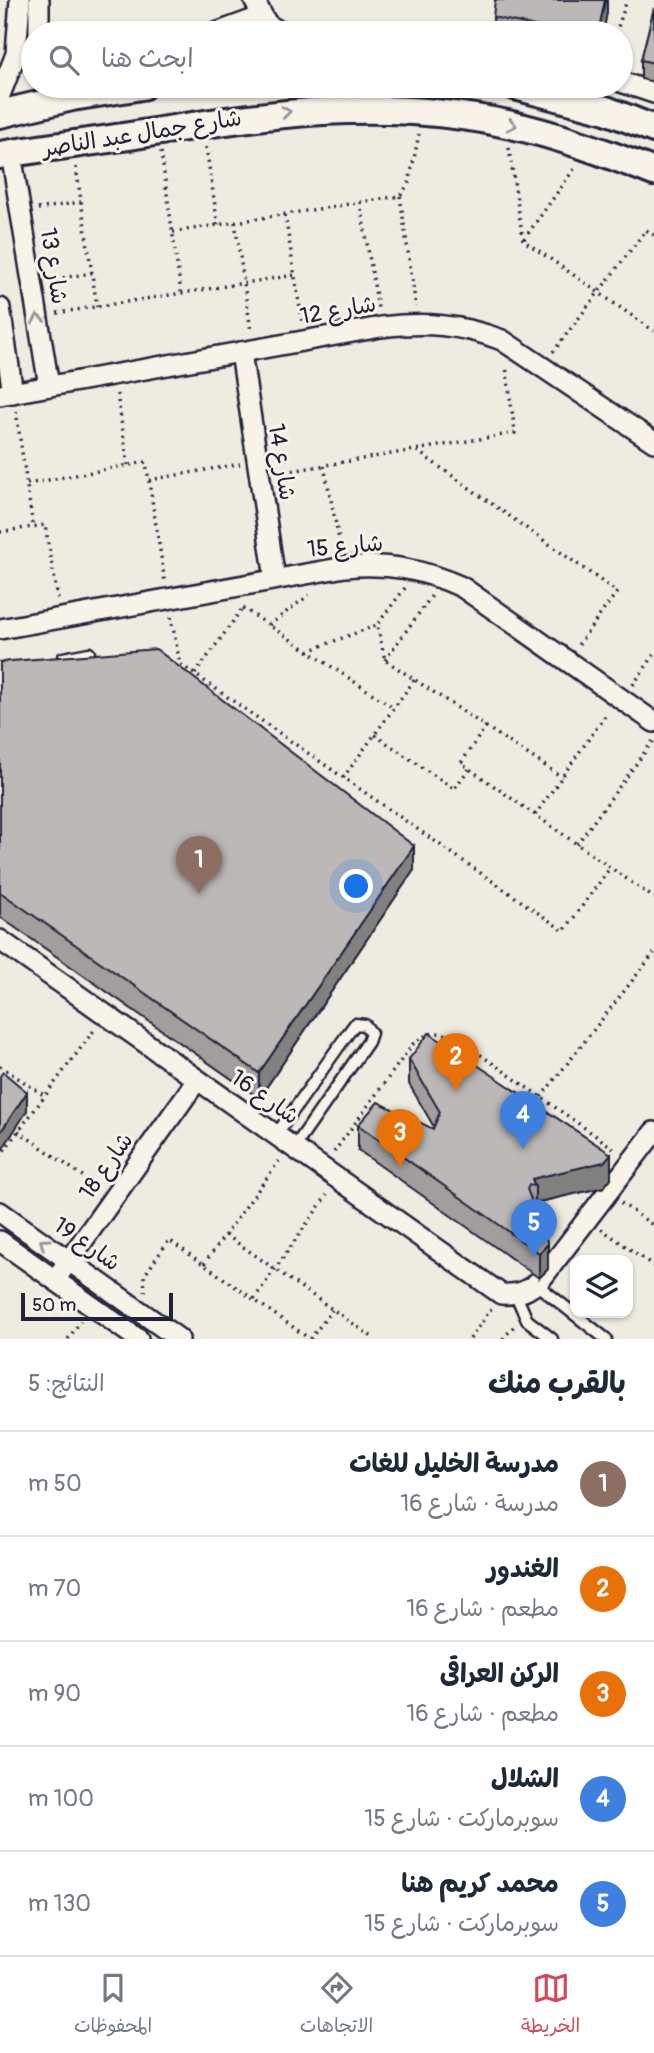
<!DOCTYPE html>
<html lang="ar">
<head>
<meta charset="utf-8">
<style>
  :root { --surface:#fff; --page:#f2f2f3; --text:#1f2937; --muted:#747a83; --line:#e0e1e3; --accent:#d1495b }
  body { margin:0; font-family:Pangolin,"Playpen Sans Arabic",sans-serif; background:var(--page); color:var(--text); direction:rtl }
  .controls { position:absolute; right:21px; bottom:21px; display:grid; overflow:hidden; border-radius:14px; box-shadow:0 2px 5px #0004 }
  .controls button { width:63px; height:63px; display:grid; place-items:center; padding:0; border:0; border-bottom:2px solid var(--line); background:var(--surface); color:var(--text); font:35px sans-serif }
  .scale { position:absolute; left:21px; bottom:18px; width:152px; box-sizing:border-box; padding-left:7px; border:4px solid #22223b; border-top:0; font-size:19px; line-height:24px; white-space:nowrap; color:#22223b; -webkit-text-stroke:5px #f7f3e8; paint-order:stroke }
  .you { position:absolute; left:357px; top:887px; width:24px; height:24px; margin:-18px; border:5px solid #fff; border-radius:50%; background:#1a73e8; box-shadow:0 0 0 10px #1a73e833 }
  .badge { display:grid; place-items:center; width:46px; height:46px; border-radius:50%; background:var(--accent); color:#fff; font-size:23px; font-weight:700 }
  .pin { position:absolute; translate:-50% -58px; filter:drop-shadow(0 2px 4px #0008) }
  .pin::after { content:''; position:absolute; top:37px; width:24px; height:21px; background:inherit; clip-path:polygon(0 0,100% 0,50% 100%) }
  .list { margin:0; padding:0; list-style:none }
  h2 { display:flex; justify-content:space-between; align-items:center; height:91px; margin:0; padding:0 28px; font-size:30px }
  h2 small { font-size:23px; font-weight:400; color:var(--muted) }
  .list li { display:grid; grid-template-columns:46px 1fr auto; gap:21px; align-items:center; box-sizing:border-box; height:105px; padding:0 28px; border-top:2px solid var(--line) }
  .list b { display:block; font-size:26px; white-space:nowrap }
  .list p { margin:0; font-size:23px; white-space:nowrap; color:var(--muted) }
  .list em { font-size:23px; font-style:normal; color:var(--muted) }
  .icon { flex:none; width:38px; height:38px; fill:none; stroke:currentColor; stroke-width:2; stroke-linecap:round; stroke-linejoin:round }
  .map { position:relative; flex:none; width:654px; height:1339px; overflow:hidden; direction:ltr }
  .search { position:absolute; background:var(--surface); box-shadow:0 2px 5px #0004; left:21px; right:21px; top:21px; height:77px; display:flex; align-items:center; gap:18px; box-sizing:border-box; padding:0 24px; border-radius:38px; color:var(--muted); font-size:26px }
  .sheet { height:616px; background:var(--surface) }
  nav { display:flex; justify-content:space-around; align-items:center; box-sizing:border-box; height:98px; border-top:2px solid var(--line); background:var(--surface); font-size:19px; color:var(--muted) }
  nav a { display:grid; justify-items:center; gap:4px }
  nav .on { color:var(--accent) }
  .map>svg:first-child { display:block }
</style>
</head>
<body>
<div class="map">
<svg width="654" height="1339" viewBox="0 0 654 1339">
  <rect width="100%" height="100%" fill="#eeebe1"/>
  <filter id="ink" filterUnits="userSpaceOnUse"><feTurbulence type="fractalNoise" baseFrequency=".0143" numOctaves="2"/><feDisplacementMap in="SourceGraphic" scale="14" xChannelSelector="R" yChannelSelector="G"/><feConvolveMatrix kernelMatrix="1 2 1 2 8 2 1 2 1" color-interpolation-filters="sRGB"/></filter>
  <g filter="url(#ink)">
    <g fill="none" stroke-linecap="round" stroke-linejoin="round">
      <defs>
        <g id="service">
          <polyline points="63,658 89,653"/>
          <polyline points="276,1135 349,1032 355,1024 365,1025 371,1033 368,1042 294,1148"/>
          <polyline points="536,1284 606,1339"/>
          <polyline points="516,1295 527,1320 552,1339"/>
        </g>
        <g id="minor">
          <polyline points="39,0 39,33"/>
          <polyline points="254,0 267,24 282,33"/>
          <polyline points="216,33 260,17"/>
          <polyline points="621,82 654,93"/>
          <polyline points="0,95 16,54 20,0"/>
          <polyline points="11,153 49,386"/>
          <polyline points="0,308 13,393"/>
          <polyline points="241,352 275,579"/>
          <path d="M 0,395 L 381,327 C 425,322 460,324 502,340 L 654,442"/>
          <path d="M 0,629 L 345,567 C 388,563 422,569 462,587 L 654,722"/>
          <path d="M 0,940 L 501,1294 C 519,1295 529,1291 542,1278 L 654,1132"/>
          <polyline points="0,1212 179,1339"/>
          <polyline points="0,1241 138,1339"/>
          <polyline points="55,1280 197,1080"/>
        </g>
        <g id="secondary">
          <polyline points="515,86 606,110 654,129"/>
          <polyline points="0,114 72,97 142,86"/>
          <path d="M 0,155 C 49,147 99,141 148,133 C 270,113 384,97 507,124 C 558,135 606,153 654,172"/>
        </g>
      </defs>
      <use href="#service" stroke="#22223b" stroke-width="15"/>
      <use href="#minor" stroke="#22223b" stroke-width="24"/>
      <use href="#secondary" stroke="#22223b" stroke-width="32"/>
      <g stroke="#22223b" stroke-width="3.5" stroke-dasharray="2 5" stroke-linecap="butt">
        <polyline points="616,33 627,0"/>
        <polyline points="206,147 218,225"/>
        <polyline points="509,148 523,240 654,331"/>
        <polyline points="161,152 181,292"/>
        <polyline points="76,167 97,307"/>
        <polyline points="400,196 416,307"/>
        <polyline points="360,202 378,308"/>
        <polyline points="38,209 81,202"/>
        <polyline points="285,215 302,321"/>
        <polyline points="235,222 251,331"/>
        <polyline points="173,232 400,196 409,183 419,134"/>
        <polyline points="524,239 577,165"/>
        <polyline points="49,280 92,273"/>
        <polyline points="57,313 295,275"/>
        <polyline points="553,352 646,230 654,235"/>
        <polyline points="117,394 128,465"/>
        <polyline points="16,411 33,527"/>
        <polyline points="417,451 617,592 578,645"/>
        <polyline points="324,466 341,549"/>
        <polyline points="279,473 515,433 506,366"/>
        <polyline points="149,480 240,464"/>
        <polyline points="27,484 146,462 165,582"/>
        <polyline points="0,532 45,525 58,599"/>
        <polyline points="405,588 377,625 385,660 562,777"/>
        <polyline points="243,608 394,708"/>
        <polyline points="171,617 180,664 564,931 610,868"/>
        <polyline points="269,625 309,595"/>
        <polyline points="308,651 377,625"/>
        <polyline points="385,660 433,594"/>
        <polyline points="195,674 242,609"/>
        <polyline points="633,685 654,655"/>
        <polyline points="486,726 461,763 654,898"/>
        <polyline points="375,735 454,789 469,769"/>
        <polyline points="343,778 415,679"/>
        <polyline points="535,815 607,713"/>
        <polyline points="577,844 653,741"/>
        <polyline points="0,1066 45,1096"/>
        <polyline points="541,1097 654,953"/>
        <polyline points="18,1131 97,1186"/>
        <path d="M 334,1152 L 413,1044 C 428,1031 440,1030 458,1039 L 616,1150"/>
        <polyline points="0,1156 95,1029"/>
        <polyline points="621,1203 654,1226"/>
        <polyline points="601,1229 654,1266"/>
        <polyline points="226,1235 375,1339"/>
        <polyline points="204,1264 279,1161"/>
        <polyline points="145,1292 144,1276 169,1240 310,1339"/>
        <polyline points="254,1299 327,1195"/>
        <polyline points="68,1339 81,1321"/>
        <polyline points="310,1339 332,1310"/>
        <polyline points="470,1339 491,1309"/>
        <polyline points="503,1339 515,1325"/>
      </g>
      <use href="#service" stroke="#f7f3e8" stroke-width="10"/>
      <use href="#minor" stroke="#f7f3e8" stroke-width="19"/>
      <use href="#secondary" stroke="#f7f3e8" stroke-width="26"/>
    </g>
    <g fill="#a19e9d" stroke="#22223b" stroke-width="2">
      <polygon points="607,0 607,12 603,33 493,33 493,17"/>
      <polygon points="654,8 654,82 641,79 641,60"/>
      <polygon points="0,662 414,870 259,1098 0,917"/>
      <polygon points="409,1059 611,1178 604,1187 535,1203 535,1210 548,1269 539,1278 358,1150 358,1125 433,1129 434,1127 409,1084"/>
    </g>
    <g fill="#838180" stroke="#22223b" stroke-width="2">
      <polygon points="605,0 607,0 607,12 603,33 598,33"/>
      <polygon points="414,846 414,870 259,1098 259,1073"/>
      <polygon points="27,1092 27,1111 0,1153 0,1133"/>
      <polygon points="611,1154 611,1178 604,1187 535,1203 535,1186 532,1179"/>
      <polygon points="548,1244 548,1269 539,1278 539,1253"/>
    </g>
    <g fill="#bbb8b7" stroke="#22223b" stroke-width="2">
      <polygon points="495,0 605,0 598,33 567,33 493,17"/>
      <polygon points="654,8 654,63 641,60"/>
      <polygon points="156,649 414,846 259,1073 0,892 0,662"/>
      <polygon points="429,1033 611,1154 604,1162 532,1179 535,1186 529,1185 527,1189 548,1244 539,1253 358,1125 378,1102 433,1129 440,1112 409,1059"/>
      <polygon points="3,1072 27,1092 0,1133 0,1076"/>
    </g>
    <defs><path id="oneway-chevron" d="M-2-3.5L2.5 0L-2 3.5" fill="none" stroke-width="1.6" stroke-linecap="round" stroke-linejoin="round" transform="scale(1.75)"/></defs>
    <g stroke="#97959a">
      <use href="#oneway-chevron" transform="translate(286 112) rotate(-7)"/>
      <use href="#oneway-chevron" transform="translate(512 125) rotate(13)"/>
      <use href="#oneway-chevron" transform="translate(38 319) rotate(-99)"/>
      <use href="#oneway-chevron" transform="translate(44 1243) rotate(-145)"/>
    </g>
  </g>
  <g text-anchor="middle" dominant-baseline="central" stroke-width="6" stroke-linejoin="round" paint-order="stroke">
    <g font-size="23" fill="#22223b" stroke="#f7f3e8">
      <text transform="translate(142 133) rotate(-9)">شارع جمال عبد الناصر</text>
      <text transform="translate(54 266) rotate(81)">شارع 13</text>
      <text transform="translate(338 310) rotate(-10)">شارع 12</text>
      <text transform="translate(282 462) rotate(81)">شارع 14</text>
      <text transform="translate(345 546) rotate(-5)">شارع 15</text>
      <text transform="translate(265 1097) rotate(35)">شارع 16</text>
      <text transform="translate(106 1166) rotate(-55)">شارع 18</text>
      <text transform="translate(87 1244) rotate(35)">شارع 19</text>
    </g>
  </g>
</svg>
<div class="controls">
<button><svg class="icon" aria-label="layers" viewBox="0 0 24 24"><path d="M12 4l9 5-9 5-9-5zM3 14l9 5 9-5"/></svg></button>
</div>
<div class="scale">50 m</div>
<div class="you"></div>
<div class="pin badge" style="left:199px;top:894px;background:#8d6e63">1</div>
<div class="pin badge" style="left:456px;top:1091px;background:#e8710a">2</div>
<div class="pin badge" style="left:400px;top:1167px;background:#e8710a">3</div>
<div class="pin badge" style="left:523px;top:1149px;background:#3f7fe0">4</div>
<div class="pin badge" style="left:534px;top:1257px;background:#3f7fe0">5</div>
<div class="search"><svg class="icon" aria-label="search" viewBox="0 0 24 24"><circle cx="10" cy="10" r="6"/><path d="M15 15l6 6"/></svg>ابحث هنا</div>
</div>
<section class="sheet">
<h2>بالقرب منك<small>النتائج: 5</small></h2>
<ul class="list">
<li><span class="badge" style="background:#8d6e63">1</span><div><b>مدرسة الخليل للغات</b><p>مدرسة · شارع 16</p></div><em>50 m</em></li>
<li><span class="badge" style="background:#e8710a">2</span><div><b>الغندور</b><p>مطعم · شارع 16</p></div><em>70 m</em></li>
<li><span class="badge" style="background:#e8710a">3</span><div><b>الركن العراقى</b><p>مطعم · شارع 16</p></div><em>90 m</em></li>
<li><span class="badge" style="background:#3f7fe0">4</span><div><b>الشلال</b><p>سوبرماركت · شارع 15</p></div><em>100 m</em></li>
<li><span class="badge" style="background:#3f7fe0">5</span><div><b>محمد كريم هنا</b><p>سوبرماركت · شارع 15</p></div><em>130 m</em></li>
</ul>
</section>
<nav>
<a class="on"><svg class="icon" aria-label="map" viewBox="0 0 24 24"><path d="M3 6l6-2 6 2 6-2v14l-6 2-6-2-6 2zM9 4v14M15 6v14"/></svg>الخريطة</a>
<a><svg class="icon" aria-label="directions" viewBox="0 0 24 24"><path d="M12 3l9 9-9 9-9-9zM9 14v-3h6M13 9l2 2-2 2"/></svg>الاتجاهات</a>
<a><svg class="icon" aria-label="saved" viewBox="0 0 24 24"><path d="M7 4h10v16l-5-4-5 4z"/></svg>المحفوظات</a>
</nav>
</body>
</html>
